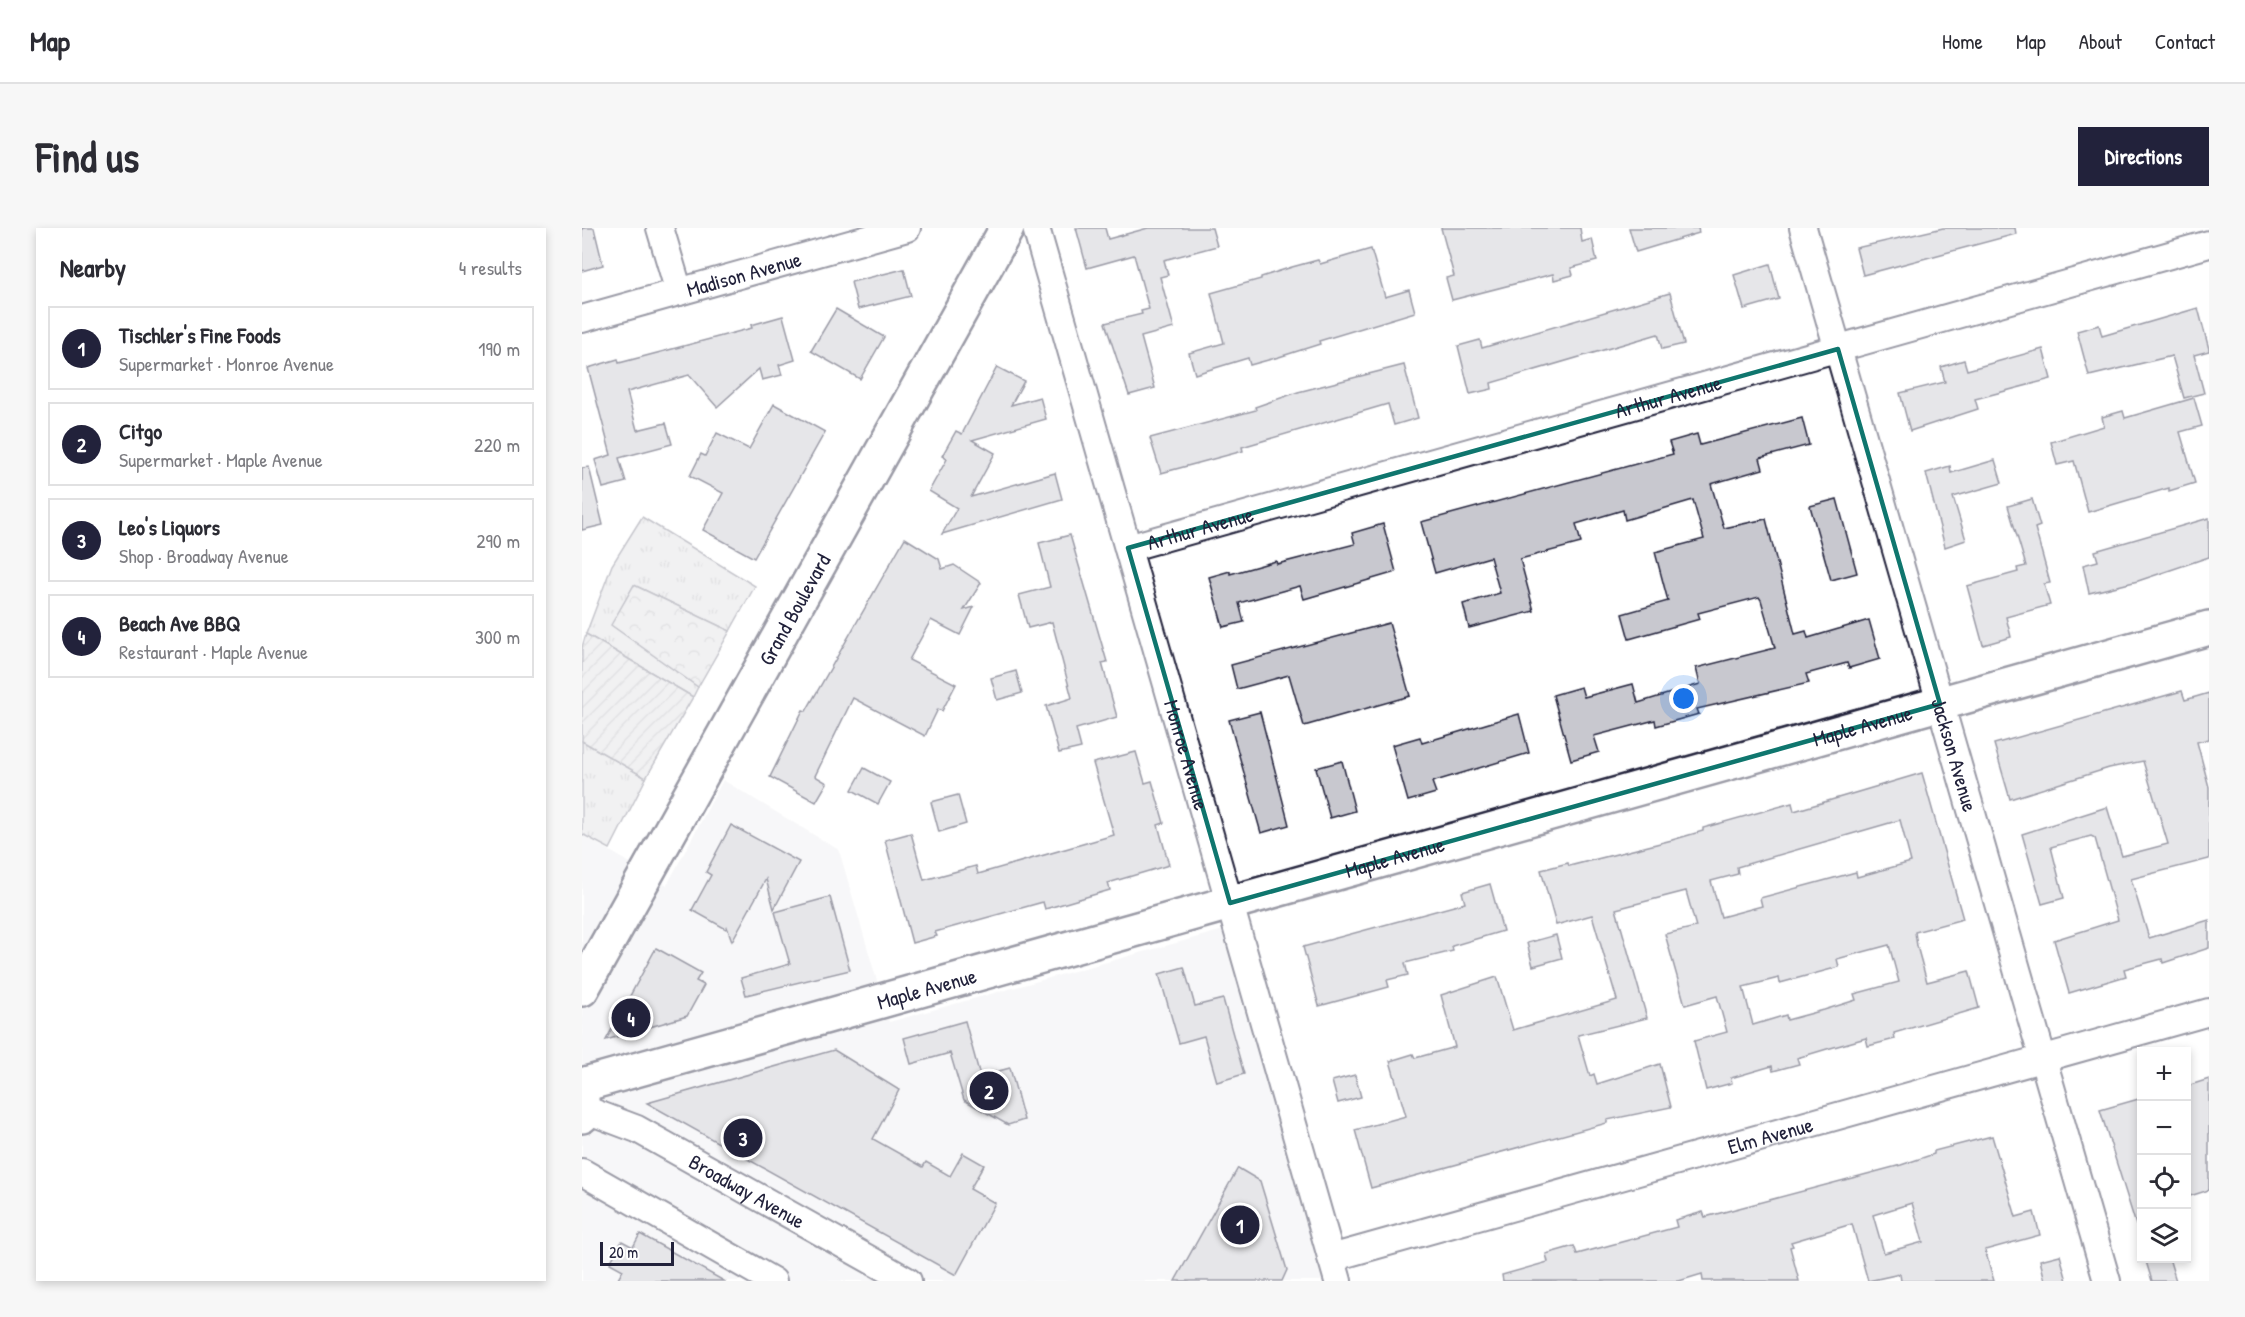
<!DOCTYPE html>
<html lang="en">
<head>
<meta charset="utf-8">
<style>
  :root { --surface:#fff; --page:#f7f7f7; --text:#2b2b33; --muted:#7c7c81; --line:#e1e1e2; --accent:#22223b }
  body { margin:0; font-family:"Patrick Hand",sans-serif; background:var(--page); color:var(--text) }
  .controls { position:absolute; right:18px; bottom:18px; display:grid; overflow:hidden; border-radius:0px; box-shadow:0 3px 9px #0003 }
  .controls button { width:54px; height:54px; display:grid; place-items:center; padding:0; border:0; border-bottom:2px solid var(--line); background:var(--surface); color:var(--text); font:30px sans-serif }
  .scale { position:absolute; left:18px; bottom:15px; width:74px; box-sizing:border-box; padding-left:6px; border:3px solid #22223b; border-top:0; font-size:16px; line-height:21px; white-space:nowrap; color:#22223b; -webkit-text-stroke:4px #fff; paint-order:stroke }
  .you { position:absolute; left:1102px; top:471px; width:21px; height:21px; margin:-15px; border:4px solid #fff; border-radius:50%; background:#1a73e8; box-shadow:0 0 0 9px #1a73e833 }
  .badge { display:grid; place-items:center; width:39px; height:39px; border-radius:50%; background:var(--accent); color:#fff; font-size:20px; font-weight:700 }
  .pin { position:absolute; translate:-50% -50%; border:3px solid #fff; box-shadow:0 2px 6px #0006 }
  .list { margin:0; padding:0; list-style:none }
  h2 { display:flex; justify-content:space-between; align-items:center; height:78px; margin:0; padding:0 24px; font-size:26px }
  h2 small { font-size:20px; font-weight:400; color:var(--muted) }
  .list li { display:grid; grid-template-columns:39px 1fr auto; gap:18px; align-items:center; box-sizing:border-box; height:84px; margin:0 12px 12px; padding:0 12px; border:2px solid var(--line); border-radius:0px }
  .list b { display:block; font-size:22px; white-space:nowrap }
  .list p { margin:0; font-size:20px; white-space:nowrap; color:var(--muted) }
  .list em { font-size:20px; font-style:normal; color:var(--muted) }
  .icon { flex:none; width:33px; height:33px; fill:none; stroke:currentColor; stroke-width:2; stroke-linecap:round; stroke-linejoin:round }
  .map { position:relative; flex:none; width:1627px; height:1053px; overflow:hidden; border-radius:0px }
  header { display:flex; align-items:center; gap:36px; box-sizing:border-box; height:84px; padding:0 30px; background:var(--surface); border-bottom:2px solid var(--line) }
  header strong { font-size:28px }
  nav { display:flex; gap:33px; margin-inline-start:auto; font-size:21px }
  .intro { display:flex; align-items:center; justify-content:space-between; box-sizing:border-box; height:144px; padding:0 36px }
  h1 { margin:0; font-size:42px }
  .button { padding:15px 27px; border-radius:0px; background:var(--accent); color:#fff; font-size:21px; font-weight:700 }
  main { display:flex; gap:36px; padding:0 36px }
  aside { flex:1; background:var(--surface); border-radius:0px; box-shadow:0 3px 9px #0003 }
  .map>svg:first-child { display:block }
</style>
</head>
<body>
<header>
<strong>Map</strong>
<nav><a>Home</a><a>Map</a><a>About</a><a>Contact</a></nav>
</header>
<div class="intro"><h1>Find us</h1><a class="button">Directions</a></div>
<main>
<aside>
<h2>Nearby<small>4 results</small></h2>
<ul class="list">
<li><span class="badge">1</span><div><b>Tischler's Fine Foods</b><p>Supermarket · Monroe Avenue</p></div><em>190 m</em></li>
<li><span class="badge">2</span><div><b>Citgo</b><p>Supermarket · Maple Avenue</p></div><em>220 m</em></li>
<li><span class="badge">3</span><div><b>Leo's Liquors</b><p>Shop · Broadway Avenue</p></div><em>290 m</em></li>
<li><span class="badge">4</span><div><b>Beach Ave BBQ</b><p>Restaurant · Maple Avenue</p></div><em>300 m</em></li>
</ul>
</aside>
<div class="map">
<svg width="1627" height="1053" viewBox="0 0 1627 1053">
  <defs>
    <pattern id="grass-tufts" width="24" height="20" patternUnits="userSpaceOnUse" patternTransform="scale(1.5)"><rect width="24" height="20" fill="#dfdfe2"/><path d="M3 7l-1-3M5 7V3M7 7l1-3M15 17l-1-3M17 17v-4M19 17l1-3" fill="none" stroke="#bfbfc3"/></pattern>
    <pattern id="forest-crowns" width="20" height="18" patternUnits="userSpaceOnUse" patternTransform="scale(1.5)"><rect width="20" height="18" fill="#dfdfe2"/><path d="M2 6a3 3 0 1 1 6 0M12 15a3 3 0 1 1 6 0" fill="none" stroke="#bfbfc3"/></pattern>
    <pattern id="garden-furrows" width="10" height="10" patternUnits="userSpaceOnUse" patternTransform="scale(1.5)"><rect width="10" height="10" fill="#dfdfe2"/><path d="M-1 1l2-2M0 10L10 0M9 11l2-2" fill="none" stroke="#bfbfc3"/></pattern>
  </defs>
  <rect width="100%" height="100%" fill="#fff"/>
  <filter id="ink" filterUnits="userSpaceOnUse"><feTurbulence type="fractalNoise" baseFrequency=".0167" numOctaves="2"/><feDisplacementMap in="SourceGraphic" scale="12" xChannelSelector="R" yChannelSelector="G"/><feConvolveMatrix kernelMatrix="1 2 1 2 8 2 1 2 1" color-interpolation-filters="sRGB"/></filter>
  <g filter="url(#ink)">
    <polygon fill="#eeeef1" points="141,552 257,622 307,794 645,701 745,1053 0,1053 0,606 85,657"/>
    <g fill="url(#grass-tufts)" stroke="#80808e" stroke-width="1.5">
      <polygon points="60,289 173,358 148,403 52,357 30,397 116,459 111,469 4,406 30,337"/>
      <polygon points="0,513 64,550 28,621 0,606"/>
    </g>
    <polygon fill="url(#forest-crowns)" stroke="#80808e" stroke-width="1.5" points="52,357 148,403 116,459 29,397"/>
    <polygon fill="url(#garden-furrows)" stroke="#80808e" stroke-width="1.5" points="4,406 111,469 64,550 0,513 0,419"/>
    <g fill="#c8c8cf" stroke="#22223b" stroke-width="1.5" fill-rule="evenodd">
      <polygon points="0,0 12,0 21,37 0,43"/>
      <polygon points="494,0 523,0 526,11 566,0 630,0 635,18 582,32 586,47 578,49 592,100 559,109 573,160 547,167 523,95 560,86 559,83 567,81 552,27 505,40"/>
      <polygon points="859,0 998,0 1000,14 1010,11 1015,33 989,40 991,47 972,52 971,46 870,72 864,50 872,48"/>
      <polygon points="1047,0 1116,0 1117,5 1054,24"/>
      <polygon points="1361,0 1433,0 1434,6 1281,47 1274,20"/>
      <polygon points="789,21 803,69 827,62 833,84 737,113 738,116 697,129 668,137 666,130 613,146 607,125 642,115 629,65 679,51 679,49 710,39 736,32 738,36"/>
      <polygon points="1188,36 1197,71 1162,81 1152,47"/>
      <polygon points="322,41 329,68 276,81 269,54"/>
      <polygon points="1088,65 1102,116 1080,121 1076,106 909,155 910,161 888,166 876,118 898,112 900,120"/>
      <polygon points="1616,80 1627,121 1627,123 1612,127 1622,165 1602,170 1590,128 1507,148 1495,103 1517,97 1520,108"/>
      <polygon points="254,81 302,109 278,151 229,123"/>
      <polygon points="201,88 213,132 197,137 200,147 180,152 177,141 135,179 107,147 45,164 55,202 84,195 90,216 37,230 44,254 21,260 13,232 29,227 6,140 36,131 37,135 170,100 169,97"/>
      <polygon points="1461,121 1469,151 1393,171 1396,181 1328,203 1318,165 1363,154 1359,139 1382,132 1385,142"/>
      <polygon points="822,137 836,190 812,197 806,176 660,219 661,223 579,245 568,210 674,182 673,179 716,164"/>
      <polygon points="415,139 442,153 429,177 458,169 464,191 390,212 413,225 389,269 473,245 480,271 360,306 375,280 347,263 365,231 360,228 374,203 380,206"/>
      <polygon points="1612,170 1620,198 1598,204 1613,255 1587,263 1587,260 1506,284 1492,233 1475,237 1469,214 1522,198 1520,189 1541,183 1543,190"/>
      <polygon points="192,176 243,204 172,330 121,302 141,265 108,248 119,226 123,228 135,205 167,221"/>
      <polygon points="1220,190 1227,217 1178,230 1181,241 1129,256 1142,300 1184,291 1213,406 1224,403 1226,410 1287,392 1298,431 1267,440 1265,435 1224,446 1227,455 1115,481 1117,486 1074,498 1073,492 1012,508 1017,524 989,532 971,467 999,459 1002,469 1051,456 1056,475 1118,456 1114,440 1193,420 1179,372 1177,369 1116,385 1118,391 1047,411 1040,386 1086,373 1073,324 1122,311 1111,272 1043,292 1041,282 994,296 999,315 938,331 952,383 887,400 881,376 918,365 908,329 853,345 839,294 1091,226 1087,214 1115,206 1118,217"/>
      <polygon points="1413,232 1420,255 1371,269 1384,312 1363,319 1344,245 1368,238 1369,245"/>
      <polygon points="7,239 21,297 0,302 0,240"/>
      <polygon points="1255,271 1275,345 1249,352 1228,278"/>
      <polygon points="1450,271 1458,298 1453,300 1468,355 1462,356 1468,377 1424,389 1429,409 1401,417 1385,358 1436,344 1435,340 1444,338 1426,278"/>
      <polygon points="1627,290 1627,329 1556,353 1507,365 1501,337 1516,333 1513,323"/>
      <polygon points="801,296 814,344 722,371 718,358 657,375 662,394 641,399 627,349 648,343 648,346 694,333 695,336 773,316 770,305"/>
      <polygon points="488,307 525,434 520,435 535,489 494,501 499,520 477,525 464,478 490,470 470,394 446,400 437,367 468,359 457,315"/>
      <polygon points="323,310 357,331 360,341 372,337 399,355 382,382 392,379 378,407 349,392 327,432 374,456 360,483 356,481 343,508 271,470 233,548 245,555 234,574 188,549 221,482 224,483"/>
      <polygon points="807,395 828,468 722,498 707,447 655,461 649,437"/>
      <polygon points="434,443 440,465 415,472 409,450"/>
      <polygon points="1600,463 1603,472 1627,465 1627,511 1615,514 1627,559 1627,631 1549,651 1567,710 1627,692 1627,720 1581,735 1580,731 1542,741 1544,748 1487,765 1472,712 1536,692 1513,610 1509,608 1469,619 1482,670 1460,676 1440,606 1525,579 1540,628 1586,616 1561,533 1527,540 1428,571 1412,516"/>
      <polygon points="678,484 707,597 679,605 647,492"/>
      <polygon points="937,486 947,525 850,554 854,565 826,573 810,517 838,509 840,515"/>
      <polygon points="554,524 563,555 570,553 582,595 576,597 587,637 526,655 528,662 463,681 461,674 353,704 355,708 330,715 303,612 329,605 342,652 394,638 396,646 532,607 511,535"/>
      <polygon points="760,533 773,583 748,590 734,540"/>
      <polygon points="282,540 308,554 296,576 270,562"/>
      <path d="M 1340,545 L 1381,691 L 1333,704 L 1335,718 L 1345,754 L 1387,743 L 1397,780 L 1312,805 L 1313,811 L 1286,818 L 1284,810 L 1245,821 L 1215,830 L 1217,836 L 1191,843 L 1190,838 L 1149,850 L 1150,855 L 1124,862 L 1112,813 L 1145,804 L 1135,768 L 1103,777 L 1083,706 L 1114,699 L 1104,663 L 1034,681 L 1065,790 L 996,807 L 1008,848 L 1012,846 L 1015,856 L 1078,836 L 1089,879 L 1025,892 L 1025,895 L 789,960 L 773,902 L 824,888 L 808,833 L 831,826 L 833,830 L 873,819 L 859,767 L 915,749 L 931,802 L 1035,772 L 1010,687 L 974,697 L 959,642 L 986,635 L 987,638 L 1090,612 L 1121,603 L 1121,600 L 1210,575 L 1212,583 ZM 1318,592 L 1329,634 L 1275,649 L 1274,644 L 1178,670 L 1180,678 L 1139,689 L 1129,653 L 1156,646 L 1155,639 ZM 1307,717 L 1317,754 L 1272,766 L 1274,772 L 1242,782 L 1205,792 L 1204,787 L 1171,797 L 1161,759 L 1197,750 L 1198,755 L 1257,739 L 1255,731 Z"/>
      <polygon points="376,567 384,596 357,604 349,574"/>
      <polygon points="149,597 217,634 192,681 184,651 150,713 145,699 144,701 110,682 129,647 124,644"/>
      <polygon points="908,656 921,703 870,718 871,723 823,735 826,747 805,752 807,759 737,778 721,719 883,675 880,664"/>
      <polygon points="248,669 268,742 164,767 159,750 208,736 193,684"/>
      <polygon points="974,707 980,730 951,738 945,715"/>
      <polygon points="74,720 119,745 114,753 122,757 105,788 24,812"/>
      <polygon points="602,739 613,778 641,771 662,846 635,854 622,808 597,815 577,746"/>
      <polygon points="383,793 398,848 428,840 442,892 426,897 382,872 368,825 329,836 322,810"/>
      <polygon points="252,822 317,862 291,911 341,939 344,934 368,948 381,925 402,937 388,961 413,975 374,1047 65,875"/>
      <polygon points="773,847 779,869 756,875 750,853"/>
      <polygon points="1627,851 1627,962 1605,969 1605,858"/>
      <polygon points="1560,870 1560,996 1554,997 1518,882"/>
      <path d="M 1410,908 L 1434,989 L 1452,984 L 1458,1007 L 1403,1022 L 1412,1053 L 1319,1053 L 1318,1046 L 1286,1053 L 1270,996 L 1209,1014 L 1211,1018 L 1208,1019 L 1217,1053 L 1121,1053 L 1120,1046 L 1097,1053 L 921,1053 L 920,1047 L 966,1034 L 964,1026 L 992,1018 L 995,1026 L 1095,999 L 1093,992 L 1121,984 L 1123,989 L 1319,937 L 1352,926 L 1352,923 ZM 1330,975 L 1341,1014 L 1302,1025 L 1291,987 Z"/>
      <polygon points="656,940 678,953 705,1042 700,1053 593,1053"/>
      <polygon points="58,1006 142,1053 35,1053 41,1042 28,1035 40,1013 51,1019"/>
      <polygon points="1478,1027 1485,1053 1463,1053 1458,1032"/>
      <polygon points="1563,1030 1587,1030 1594,1053 1570,1053"/>
    </g>
    <g fill="none" stroke-linecap="round" stroke-linejoin="round">
      <defs>
        <g id="street">
          <polyline points="78,0 97,64"/>
          <path id="s1" d="M 454,0 L 756,1053"/>
          <path id="s2" d="M 1221,0 L 1525,1053"/>
          <path id="s3" d="M 0,91 L 325,0"/>
          <path id="s4" d="M 546,320 L 1627,16"/>
          <path id="s5" d="M 2,881 L 55,901 L 326,1053"/>
          <polyline points="0,944 191,1053"/>
          <path id="s6" d="M 749,1030 L 1627,784"/>
        </g>
        <g id="secondary">
          <path id="s7" d="M 0,761 L 425,0"/>
          <path id="s8" d="M 0,857 L 1627,400"/>
          <polyline points="0,862 0,888"/>
        </g>
      </defs>
      <use href="#street" stroke="#22223b" stroke-width="30"/>
      <use href="#secondary" stroke="#22223b" stroke-width="38"/>
      <use href="#street" stroke="#fff" stroke-width="26"/>
      <use href="#secondary" stroke="#fff" stroke-width="33"/>
    </g>
  </g>
  <path d="M0 0H1627V1053H0ZM 1256,121 L 1358,476 L 648,675 L 546,320 Z" fill="#fff" fill-opacity=".55" fill-rule="evenodd"/>
  <path fill="none" stroke="#0f766e" stroke-width="4.5" stroke-linejoin="round" d="M 1256,121 L 1358,476 L 648,675 L 546,320 Z"/>
  <g text-anchor="middle" dominant-baseline="central" stroke-width="4.5" stroke-linejoin="round" paint-order="stroke">
    <g font-size="21" fill="#22223b" stroke="#fff">
      <text stroke="none"><textPath href="#s3" startOffset="168">Madison Avenue</textPath></text>
      <text stroke="none"><textPath href="#s4" startOffset="561">Arthur Avenue</textPath></text>
      <text stroke="none"><textPath href="#s4" startOffset="75">Arthur Avenue</textPath></text>
      <text stroke="none"><textPath href="#s7" startOffset="435">Grand Boulevard</textPath></text>
      <text stroke="none"><textPath href="#s8" startOffset="1330">Maple Avenue</textPath></text>
      <text stroke="none"><textPath href="#s1" startOffset="548">Monroe Avenue</textPath></text>
      <text stroke="none"><textPath href="#s2" startOffset="548">Jackson Avenue</textPath></text>
      <text stroke="none"><textPath href="#s8" startOffset="844">Maple Avenue</textPath></text>
      <text stroke="none"><textPath href="#s8" startOffset="358">Maple Avenue</textPath></text>
      <text stroke="none"><textPath href="#s6" startOffset="456">Elm Avenue</textPath></text>
      <text stroke="none"><textPath href="#s5" startOffset="183">Broadway Avenue</textPath></text>
    </g>
  </g>
</svg>
<div class="controls">
<button>+</button>
<button>−</button>
<button><svg class="icon" aria-label="locate" viewBox="0 0 24 24"><circle cx="12" cy="12" r="6"/><path d="M12 2v4M12 18v4M2 12h4M18 12h4"/></svg></button>
<button><svg class="icon" aria-label="layers" viewBox="0 0 24 24"><path d="M12 4l9 5-9 5-9-5zM3 14l9 5 9-5"/></svg></button>
</div>
<div class="scale">20 m</div>
<div class="you"></div>
<div class="pin badge" style="left:658px;top:997px">1</div>
<div class="pin badge" style="left:407px;top:863px">2</div>
<div class="pin badge" style="left:161px;top:910px">3</div>
<div class="pin badge" style="left:49px;top:790px">4</div>
</div>
</main>
</body>
</html>
